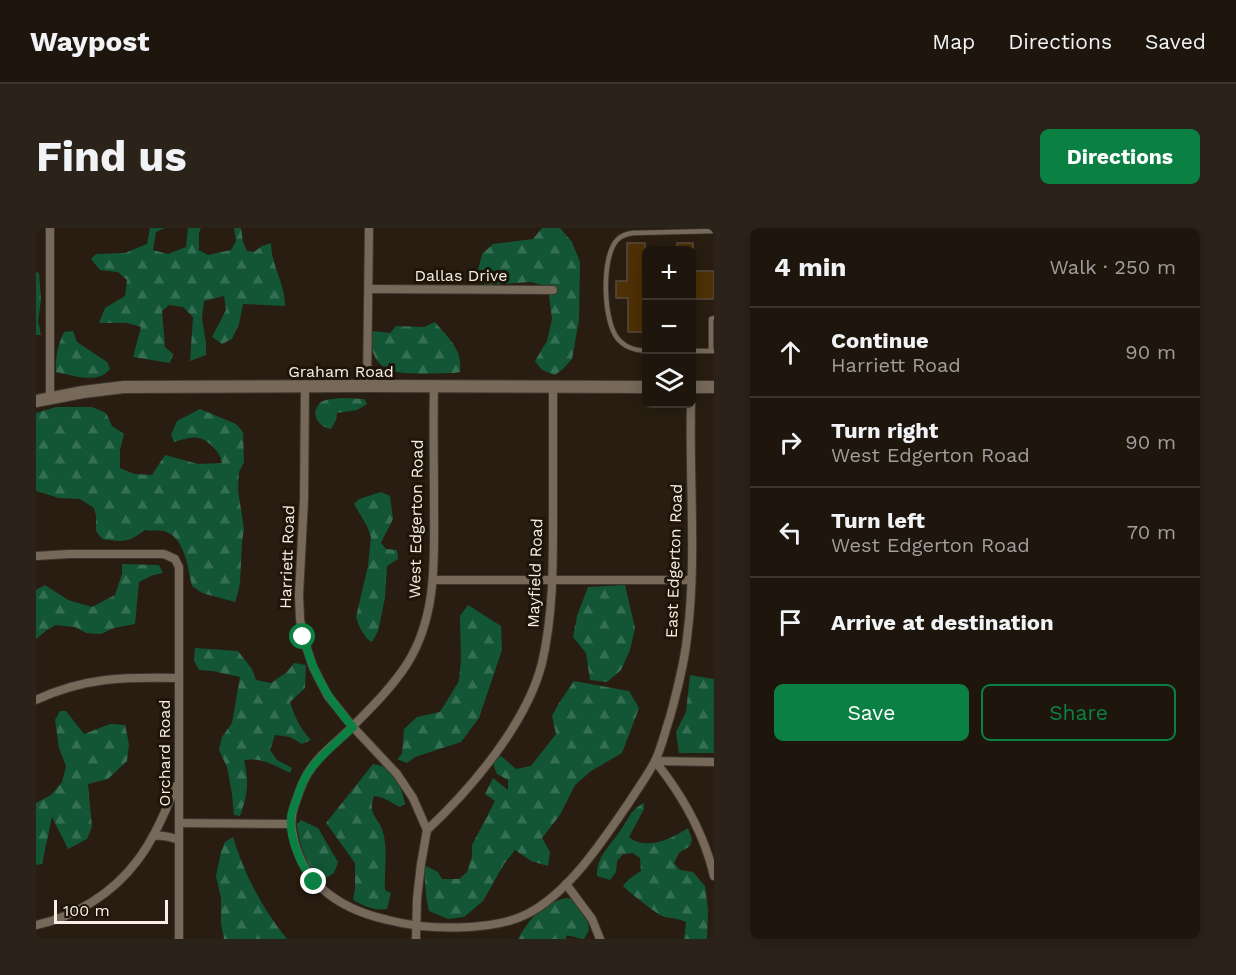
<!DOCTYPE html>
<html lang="en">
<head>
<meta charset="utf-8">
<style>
  :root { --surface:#1e160c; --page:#2b231a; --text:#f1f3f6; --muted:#a19f9d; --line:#3c352d; --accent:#0b8043 }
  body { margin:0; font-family:"Work Sans",sans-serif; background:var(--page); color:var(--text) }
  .controls { position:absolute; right:18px; top:18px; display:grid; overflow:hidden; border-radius:9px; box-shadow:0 3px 15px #0003 }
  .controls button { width:54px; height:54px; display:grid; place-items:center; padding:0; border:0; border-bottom:2px solid var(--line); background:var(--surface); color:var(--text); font:30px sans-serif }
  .scale { position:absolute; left:18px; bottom:15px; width:114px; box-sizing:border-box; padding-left:6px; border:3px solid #f8f0e8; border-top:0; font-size:16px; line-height:21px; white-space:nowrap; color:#f8f0e8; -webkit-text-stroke:4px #1e1407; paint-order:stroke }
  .stop { position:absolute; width:18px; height:18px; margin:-14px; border:4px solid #0b8043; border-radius:50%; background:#fff }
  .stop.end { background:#0b8043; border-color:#fff; box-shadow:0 2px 6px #0008 }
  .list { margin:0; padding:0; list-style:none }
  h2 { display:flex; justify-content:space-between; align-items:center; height:78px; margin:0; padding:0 24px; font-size:26px }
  h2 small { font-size:20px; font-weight:400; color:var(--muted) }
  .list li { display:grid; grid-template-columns:39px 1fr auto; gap:18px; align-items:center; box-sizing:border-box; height:90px; padding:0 24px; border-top:2px solid var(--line) }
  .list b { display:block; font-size:22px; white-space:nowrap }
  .list p { margin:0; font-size:20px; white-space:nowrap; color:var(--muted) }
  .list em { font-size:20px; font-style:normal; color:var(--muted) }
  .actions { display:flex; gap:12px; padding:18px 24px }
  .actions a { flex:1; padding:14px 0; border:2px solid var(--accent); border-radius:9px; text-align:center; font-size:21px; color:var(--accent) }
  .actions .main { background:var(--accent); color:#fff }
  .icon { flex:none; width:33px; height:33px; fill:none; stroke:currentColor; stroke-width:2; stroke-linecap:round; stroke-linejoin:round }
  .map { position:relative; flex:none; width:678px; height:711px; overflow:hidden; border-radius:9px }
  header { display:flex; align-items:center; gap:36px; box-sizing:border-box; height:84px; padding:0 30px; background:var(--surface); border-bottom:2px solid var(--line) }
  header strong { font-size:28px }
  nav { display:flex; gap:33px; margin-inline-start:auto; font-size:21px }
  .intro { display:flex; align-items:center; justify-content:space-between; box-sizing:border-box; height:144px; padding:0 36px }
  h1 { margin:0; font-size:42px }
  .button { padding:15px 27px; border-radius:9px; background:var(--accent); color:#fff; font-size:21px; font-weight:700 }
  main { display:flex; gap:36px; padding:0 36px }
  aside { flex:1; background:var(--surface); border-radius:9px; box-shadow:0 3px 15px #0003 }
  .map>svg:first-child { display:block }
</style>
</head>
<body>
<header>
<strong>Waypost</strong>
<nav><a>Map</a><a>Directions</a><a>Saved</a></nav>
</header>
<div class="intro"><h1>Find us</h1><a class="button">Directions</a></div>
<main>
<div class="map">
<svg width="678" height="711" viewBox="0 0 678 711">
  <defs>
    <pattern id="forest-firs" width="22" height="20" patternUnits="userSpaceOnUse" patternTransform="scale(1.5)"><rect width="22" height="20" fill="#125636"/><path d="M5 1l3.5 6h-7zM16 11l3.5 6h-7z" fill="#356f53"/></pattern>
  </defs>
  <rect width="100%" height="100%" fill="#281d10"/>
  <g fill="url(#forest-firs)">
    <path d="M 114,0 L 129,0 L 120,4 L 117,22 L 132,26 L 150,19 L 152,0 L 165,0 L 163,5 L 163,22 L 172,27 L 195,22 L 200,13 L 198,0 L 205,0 L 207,14 L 211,23 L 218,24 L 226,18 L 235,15 C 235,37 249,55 249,78 L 207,76 L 203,96 L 196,111 L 186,116 L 176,109 L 190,82 L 188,68 L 168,73 L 166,90 L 170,115 L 170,127 L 154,133 L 157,89 L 147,79 L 133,77 L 126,83 L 129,119 L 137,126 L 134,135 L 97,129 L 105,99 L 91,95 L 63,95 L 69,80 L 89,68 L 91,52 L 82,44 L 64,42 L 55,31 L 60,26 L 89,25 L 111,16 Z"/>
    <polygon points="506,0 524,0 536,14 544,34 543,92 536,131 527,141 519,147 506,142 499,133 511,113 516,91 512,59 495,54 450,57 441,46 446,26 457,16 497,11"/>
    <polygon points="0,44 3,45 5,72 2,93 5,107 0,107"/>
    <path d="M 399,94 C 412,110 427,121 424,144 L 418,145 C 402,145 363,148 351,141 C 337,134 333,117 337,103 L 354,105 L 360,98 L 388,99 Z"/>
    <path d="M 37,103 L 41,114 L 71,134 L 74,141 C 62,157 36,147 20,144 C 19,131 22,116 28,104 Z"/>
    <path d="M 307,170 L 328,171 L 331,176 L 321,182 L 301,185 L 300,192 L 295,201 C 283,199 274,187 283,176 C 288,170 300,171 307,170 Z"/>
    <path d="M 20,179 L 56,179 L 70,185 L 76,198 L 88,206 L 84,222 L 84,240 L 98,246 L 116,247 L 129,227 L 162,236 L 186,235 C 184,227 182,224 176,218 C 163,205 154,210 138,214 L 135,207 L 141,193 L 164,181 L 200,196 L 207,204 L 208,234 L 203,244 L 202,262 L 208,301 L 206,314 L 204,354 L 202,365 L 199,374 L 166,365 L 156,358 C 152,340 149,309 128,303 C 122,302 114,303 108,302 C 94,315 85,314 66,311 L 60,303 L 60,288 L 58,280 L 44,271 L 23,270 L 0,263 L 0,185 Z"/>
    <polygon points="345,264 354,268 357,291 345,315 350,321 361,322 362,331 351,338 349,370 342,403 336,414 331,411 324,400 320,389 332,338 335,309 331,298 318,276 323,271"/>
    <polygon points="86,336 123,337 127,345 117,347 103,354 99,396 78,400 65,406 50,405 39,399 20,397 11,402 0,411 0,362 9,357 32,372 56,379 79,367 86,346"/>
    <polygon points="589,357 599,400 594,422 585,442 571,454 554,452 550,425 537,409 541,388 552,359"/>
    <polygon points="432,377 465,398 466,422 443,490 425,514 379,529 371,535 361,531 366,526 368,501 381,489 404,484 423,453 425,431 424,388"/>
    <path d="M 159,420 L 202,423 L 216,441 L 220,452 L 235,455 L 251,444 L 258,435 L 270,437 L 269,460 L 254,474 C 259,489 264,501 275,512 L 266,516 L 254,509 L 239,507 L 234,522 L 241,532 L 256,540 L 254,545 C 240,538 224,529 208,532 C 213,555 212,565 204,588 L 198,587 L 196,566 L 191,539 L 183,522 L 186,509 L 196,495 L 204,449 L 176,443 L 163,442 L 158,433 Z"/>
    <polygon points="654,447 677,451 678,450 678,525 643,525 640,504 650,484"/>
    <polygon points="538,453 593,463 603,480 586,525 555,543 539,557 524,587 506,610 514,624 512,638 495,633 479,622 468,636 447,673 428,689 412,691 393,683 390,668 388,637 402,644 406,651 423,651 431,644 436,629 436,617 459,573 449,566 457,550 472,562 472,552 461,546 455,531 465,528 480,541 495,538 520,506 516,488 523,475"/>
    <polygon points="24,483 30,483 48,506 74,496 89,497 93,516 91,533 72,551 52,556 56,599 51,611 32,621 16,589 6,636 0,637 0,575 15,567 26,554 30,538 23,520 19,492"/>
    <path d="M 337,536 C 341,537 348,538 351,541 C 361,547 367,565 369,576 L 364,579 C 355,575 349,569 338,568 C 331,588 343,589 347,604 C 352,622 348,643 349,662 L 355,665 L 351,681 C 338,683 328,678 317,672 L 319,661 L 319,635 L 290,595 Z"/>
    <path d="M 608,575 L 608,581 L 593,609 C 609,623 636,611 652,600 L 656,612 L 654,618 L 643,625 L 638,635 L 644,642 L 657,644 L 669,658 L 672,682 L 671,711 L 648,711 L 650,694 C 639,689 634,691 626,688 C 621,686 590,662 587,658 L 593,651 L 605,643 L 604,630 L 597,625 L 587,626 L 581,633 L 580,644 L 574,652 L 561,648 C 560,629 574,618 584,603 C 593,591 593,583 608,575 Z"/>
    <path d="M 265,592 L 282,600 L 302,634 L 298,645 L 287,652 C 270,639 263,616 261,596 Z"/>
    <path d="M 197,609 C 208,646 227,682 251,711 L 188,711 L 185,696 L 185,670 L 180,648 L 185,624 L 189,614 Z"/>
    <path d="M 529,670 L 535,671 L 552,694 L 553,702 L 548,711 C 541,711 537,707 530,708 L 530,711 L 482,711 C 494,690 505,677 529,670 Z"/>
  </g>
  <g fill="#4d3005" stroke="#584b3d" stroke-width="1.5">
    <polygon points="591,15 609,15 609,52 610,52 609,104 592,104 592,70 580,70 580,53 591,53"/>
    <rect x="641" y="15" width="16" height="7"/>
    <rect x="656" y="43" width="22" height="28"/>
  </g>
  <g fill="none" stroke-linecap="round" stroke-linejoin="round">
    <defs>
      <g id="service">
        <path d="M 610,123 C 599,122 590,120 582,111 C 567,94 565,29 581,12 C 585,7 591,6 597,5 L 678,3"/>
        <polyline points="656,123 678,123"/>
        <polyline points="675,123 675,91 678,90"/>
      </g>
      <g id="minor">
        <polyline points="14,0 14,170"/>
        <polyline points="333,61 517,62"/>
        <polyline points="331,158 333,0"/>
        <polyline points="269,159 268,272 263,367 264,391 267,409 277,439 292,468 317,499 361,546 377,570 391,602 385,636 381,671 380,711"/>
        <path d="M 398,159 C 397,197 398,235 398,273 C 398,329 402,387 371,436 C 356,459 337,478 318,497 C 303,513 283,526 272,545 C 267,553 264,561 261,570 C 257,581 254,590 256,602 C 264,655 303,681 352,692 C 389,702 456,704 491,686 C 533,665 568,611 594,573 C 602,560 612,547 619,533 C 626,519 629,503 634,489 C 641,463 648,437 651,410 C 661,334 653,252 655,176"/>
        <polyline points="0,328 33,326 128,326 139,331 143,339 143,711"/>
        <polyline points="397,352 655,352"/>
        <path d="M 0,472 C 49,449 89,449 142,450"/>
        <path d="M 619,533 C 647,568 668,605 678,648"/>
        <polyline points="619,533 678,534"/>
        <polyline points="143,595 255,596"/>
        <path d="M 391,602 C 435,561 491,495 506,435 C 517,388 517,340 517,291 C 517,247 517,203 517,159"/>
        <path d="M 117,608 C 127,607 133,608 143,612"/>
        <polyline points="530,656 556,691 564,711"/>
        <path d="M 0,697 C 39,689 77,665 101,633 C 118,611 129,584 140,558"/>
      </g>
      <g id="secondary">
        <polyline points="656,159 678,159"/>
        <polyline points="0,173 47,164 88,159 331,158 610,159"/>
      </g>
    </defs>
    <use href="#service" stroke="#3e362e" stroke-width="6"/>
    <use href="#minor" stroke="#3e362e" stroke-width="10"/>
    <use href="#secondary" stroke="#3e362e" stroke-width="14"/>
    <use href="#service" stroke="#76695a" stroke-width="4.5"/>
    <use href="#minor" stroke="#76695a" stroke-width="8"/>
    <use href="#secondary" stroke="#76695a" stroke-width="12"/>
  </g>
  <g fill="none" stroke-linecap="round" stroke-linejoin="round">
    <path stroke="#0b8043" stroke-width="8" d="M 267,409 C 271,419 273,430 278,440 C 287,463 301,481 317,499 C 302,513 286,526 274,542 C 268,549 265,558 262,567 C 260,574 256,581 255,589 C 253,611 265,637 278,654"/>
  </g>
  <g text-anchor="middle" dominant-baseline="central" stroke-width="6" stroke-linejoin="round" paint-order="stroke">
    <g font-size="16" fill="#f8f0e8" stroke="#1e1407">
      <text x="425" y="47">Dallas Drive</text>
      <text x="305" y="143">Graham Road</text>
      <text transform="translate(380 291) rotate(-89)">West Edgerton Road</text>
      <text transform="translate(251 329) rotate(-88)">Harriett Road</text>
      <text transform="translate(638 333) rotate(-88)">East Edgerton Road</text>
      <text transform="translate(499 345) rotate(-88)">Mayfield Road</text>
      <text transform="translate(128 525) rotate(-90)">Orchard Road</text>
    </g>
  </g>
</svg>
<div class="controls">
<button>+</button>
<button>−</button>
<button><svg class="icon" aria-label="layers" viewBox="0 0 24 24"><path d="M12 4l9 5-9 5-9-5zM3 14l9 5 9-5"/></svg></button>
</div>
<div class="scale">100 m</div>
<div class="stop" style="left:267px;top:409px"></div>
<div class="stop end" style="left:278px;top:654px"></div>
</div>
<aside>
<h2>4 min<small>Walk · 250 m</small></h2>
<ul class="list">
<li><svg class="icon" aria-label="ahead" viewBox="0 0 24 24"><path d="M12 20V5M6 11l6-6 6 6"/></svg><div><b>Continue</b><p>Harriett Road</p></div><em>90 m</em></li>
<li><svg class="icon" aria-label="right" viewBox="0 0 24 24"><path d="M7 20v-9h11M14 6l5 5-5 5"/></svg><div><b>Turn right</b><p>West Edgerton Road</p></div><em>90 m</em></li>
<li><svg class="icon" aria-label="left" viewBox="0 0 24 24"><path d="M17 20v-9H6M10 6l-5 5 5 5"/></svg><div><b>Turn left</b><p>West Edgerton Road</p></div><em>70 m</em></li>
<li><svg class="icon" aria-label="arrive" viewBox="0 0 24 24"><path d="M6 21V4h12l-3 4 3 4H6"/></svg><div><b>Arrive at destination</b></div></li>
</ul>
<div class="actions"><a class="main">Save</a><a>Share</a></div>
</aside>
</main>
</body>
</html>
